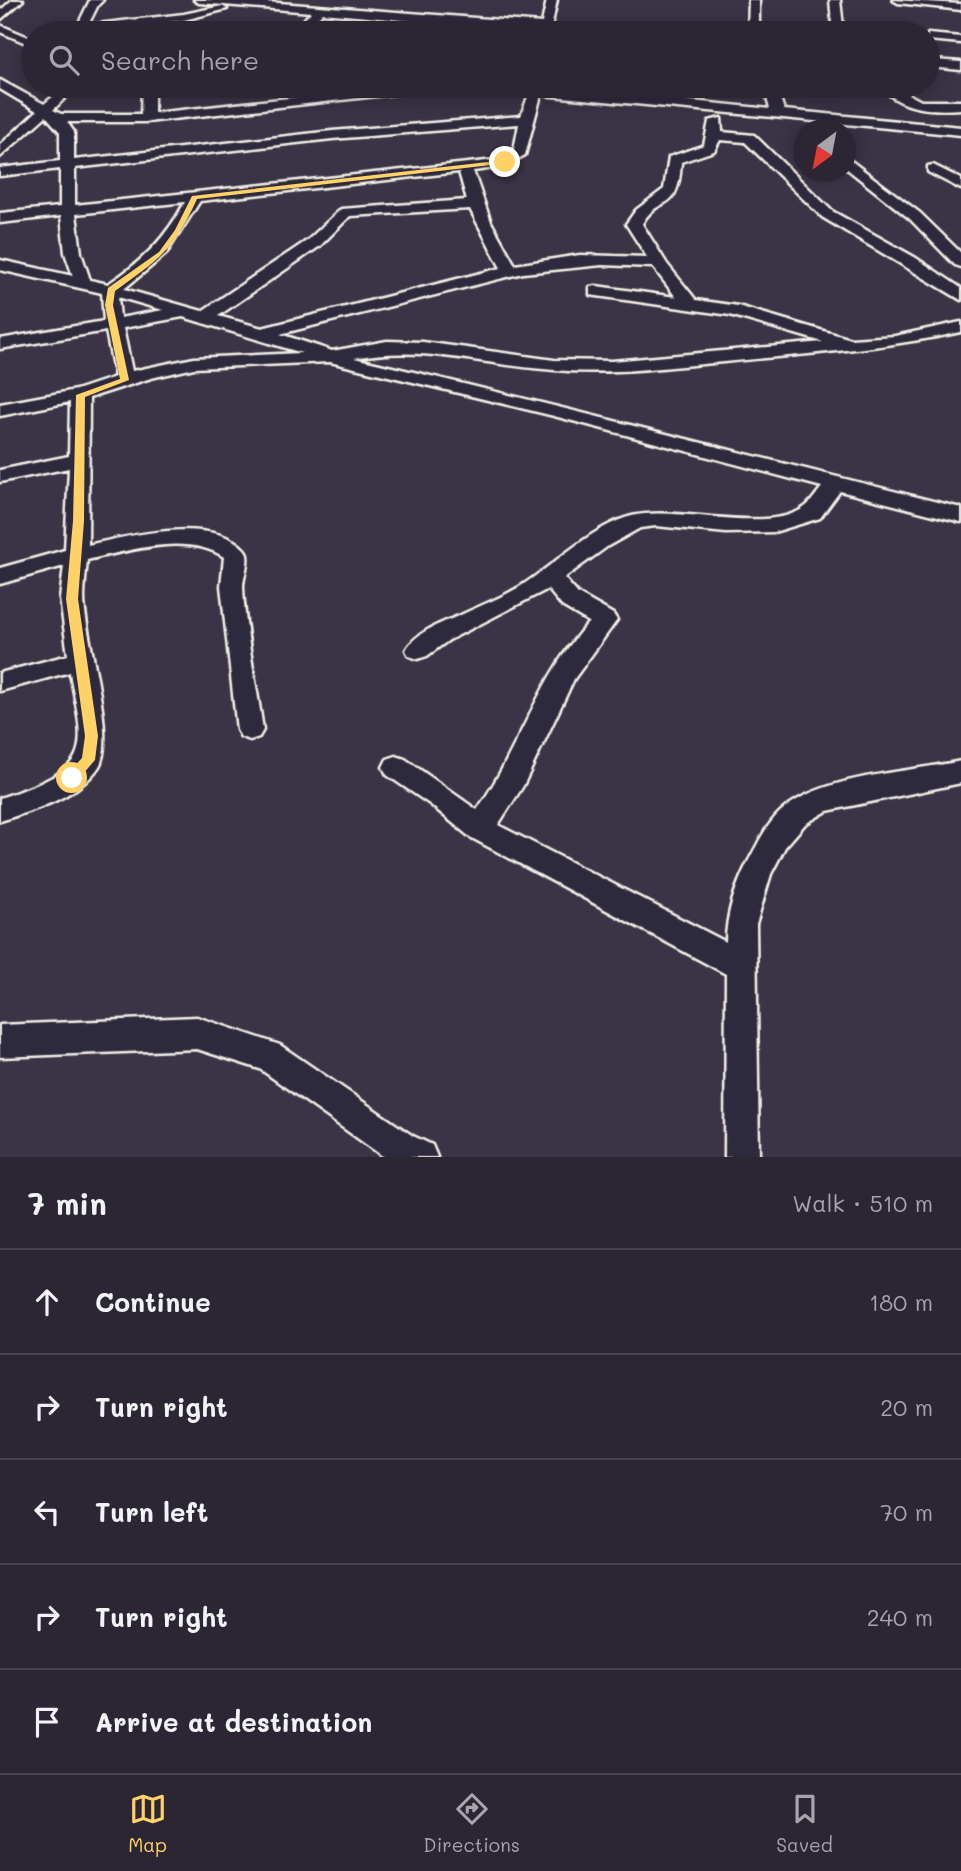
<!DOCTYPE html>
<html lang="en">
<head>
<meta charset="utf-8">
<style>
  :root { --surface:#2c2634; --page:#383240; --text:#f1f3f6; --muted:#a6a5ac; --line:#48434f; --accent:#ffd166 }
  body { margin:0; font-family:Mali,sans-serif; background:var(--page); color:var(--text) }
  .compass { position:absolute; left:793px; top:119px; width:63px; height:63px; border-radius:50%; background:var(--surface); box-shadow:0 4px 18px #0003; rotate:212deg }
  .stop { position:absolute; width:21px; height:21px; margin:-16px; border:5px solid #ffd166; border-radius:50%; background:#fff }
  .stop.end { background:#ffd166; border-color:#fff; box-shadow:0 2px 7px #0008 }
  .list { margin:0; padding:0; list-style:none }
  h2 { display:flex; justify-content:space-between; align-items:center; height:91px; margin:0; padding:0 28px; font-size:30px }
  h2 small { font-size:23px; font-weight:400; color:var(--muted) }
  .list li { display:grid; grid-template-columns:46px 1fr auto; gap:21px; align-items:center; box-sizing:border-box; height:105px; padding:0 28px; border-top:2px solid var(--line) }
  .list b { display:block; font-size:26px; white-space:nowrap }
  .list em { font-size:23px; font-style:normal; color:var(--muted) }
  .icon { flex:none; width:38px; height:38px; fill:none; stroke:currentColor; stroke-width:2; stroke-linecap:round; stroke-linejoin:round }
  .map { position:relative; flex:none; width:961px; height:1157px; overflow:hidden }
  .search { position:absolute; background:var(--surface); box-shadow:0 4px 18px #0003; left:21px; right:21px; top:21px; height:77px; display:flex; align-items:center; gap:18px; box-sizing:border-box; padding:0 24px; border-radius:38px; color:var(--muted); font-size:26px }
  .sheet { height:616px; background:var(--surface) }
  nav { display:flex; justify-content:space-around; align-items:center; box-sizing:border-box; height:98px; border-top:2px solid var(--line); background:var(--surface); font-size:19px; color:var(--muted) }
  nav a { display:grid; justify-items:center; gap:4px }
  nav .on { color:var(--accent) }
  .map>svg:first-child { display:block }
</style>
</head>
<body>
<div class="map">
<svg width="961" height="1157" viewBox="0 0 961 1157">
  <rect width="100%" height="100%" fill="#3b3346"/>
  <filter id="ink" filterUnits="userSpaceOnUse"><feTurbulence type="fractalNoise" baseFrequency=".0143" numOctaves="2"/><feDisplacementMap in="SourceGraphic" scale="14" xChannelSelector="R" yChannelSelector="G"/><feConvolveMatrix kernelMatrix="1 2 1 2 8 2 1 2 1" color-interpolation-filters="sRGB"/></filter>
  <g filter="url(#ink)">
    <g fill="none" stroke-linecap="round" stroke-linejoin="round">
      <defs>
        <g id="minor">
          <polygon points="12,0 23,0 0,20 0,11"/>
          <polygon points="90,0 103,0 98,5 88,25 184,14 222,6 227,9 184,20 74,33"/>
          <polygon points="194,0 240,0 542,23 547,0 557,0 550,33 322,13 303,33 292,33 311,12 199,3"/>
          <polygon points="749,0 759,0 759,33 748,33"/>
          <polygon points="830,0 840,0 843,27 881,30 887,33 833,33"/>
          <polygon points="893,0 961,4 961,10 898,3"/>
          <polygon points="0,25 33,39 33,46 0,32"/>
          <polygon points="928,34 961,37 961,43 928,40"/>
          <polygon points="934,60 961,62 961,70 930,67 930,61"/>
          <path d="M 0,80 L 44,104 L 64,88 L 131,86 L 125,90 L 68,95 L 53,110 L 61,114 L 141,114 L 142,86 L 154,86 L 154,113 L 399,86 L 436,86 L 430,90 L 147,122 L 67,122 L 74,132 L 74,160 L 332,131 L 521,116 L 529,94 L 481,90 L 475,86 L 543,86 L 770,109 L 764,86 L 776,86 L 784,110 L 961,127 L 961,135 L 541,95 L 525,155 L 503,167 L 473,171 L 491,222 L 515,265 L 580,255 L 647,257 L 626,224 L 636,210 L 664,189 L 669,157 L 704,145 L 709,121 L 721,118 L 722,132 L 754,135 L 832,211 L 916,258 L 961,288 L 961,300 L 822,217 L 745,142 L 720,140 L 714,151 L 681,162 C 678,217 660,192 642,224 L 667,264 L 696,300 L 738,306 L 851,339 L 895,336 L 961,322 L 961,332 C 883,349 804,354 724,362 C 668,367 611,375 554,370 C 487,366 423,344 354,358 C 557,405 759,458 961,508 L 961,522 L 840,491 L 820,518 L 774,532 L 726,533 L 656,526 L 640,528 L 608,546 L 564,578 L 578,594 L 613,614 L 617,620 L 574,679 L 523,786 L 498,825 L 726,942 C 726,915 736,885 749,860 C 759,842 768,821 785,808 C 826,775 910,772 961,761 L 961,783 L 827,811 L 805,824 L 785,847 L 771,874 L 756,924 L 759,1157 L 725,1157 L 726,974 L 470,837 L 431,805 L 387,775 L 383,767 L 387,759 L 396,756 L 405,759 L 477,810 C 519,750 539,676 589,622 L 562,606 L 548,589 L 449,640 L 427,656 L 418,659 L 409,656 L 406,650 C 416,631 445,622 463,614 C 482,605 503,597 521,586 C 554,565 594,525 632,516 C 677,505 769,535 805,507 C 811,503 817,493 822,487 L 554,416 L 330,362 L 194,368 L 151,378 L 89,398 L 88,545 C 128,536 212,515 244,549 C 252,557 243,576 243,586 C 244,628 257,686 263,730 L 259,737 L 250,740 L 241,737 L 237,730 L 221,586 L 224,557 C 186,532 128,551 87,560 C 86,572 84,585 84,598 C 84,635 118,740 98,768 C 76,798 34,810 0,821 L 0,798 C 21,791 67,777 76,755 C 86,733 73,695 70,672 L 0,691 L 0,673 L 68,655 L 60,599 L 64,566 L 0,584 L 0,568 L 65,550 L 69,468 L 0,482 L 0,470 L 69,456 L 70,402 L 0,416 L 0,404 L 76,390 L 115,377 L 106,331 L 0,349 L 0,339 L 104,321 L 102,293 L 0,270 L 0,260 L 73,276 L 65,253 L 61,216 L 0,223 L 0,213 L 60,207 L 60,169 L 0,176 L 0,168 L 60,161 L 60,132 L 46,116 L 0,157 L 0,145 L 37,111 L 0,89 ZM 519,124 L 514,150 L 496,160 L 75,205 L 75,168 L 332,139 ZM 459,172 L 467,200 L 341,209 L 308,240 L 202,311 L 124,289 L 166,254 L 200,201 ZM 185,202 C 166,238 142,262 108,284 L 90,280 L 81,253 L 76,214 ZM 470,209 L 501,268 L 262,328 L 218,316 L 320,246 L 350,216 ZM 602,265 L 653,267 L 676,297 L 596,286 L 590,287 L 590,295 L 730,315 L 823,342 L 612,361 L 554,360 L 423,342 L 387,341 L 332,351 L 280,334 L 523,273 ZM 118,297 L 163,310 L 120,318 ZM 183,317 L 302,353 L 194,358 L 132,371 L 123,328 Z"/>
          <path d="M 880,86 L 893,86 L 921,101 L 961,101 L 961,109 C 931,111 901,110 880,86 Z"/>
          <polygon points="846,157 920,213 961,253 961,267 955,265 910,219 846,168"/>
          <polygon points="933,165 961,179 961,189 928,172 928,166"/>
          <polygon points="197,1017 280,1045 413,1136 432,1145 437,1157 384,1157 260,1069 197,1049 0,1057 0,1025"/>
        </g>
      </defs>
      <use href="#minor" stroke="#f4f1e8" stroke-width="5"/>
      <use href="#minor" fill="#2f2a3d" fill-rule="evenodd"/>
    </g>
  </g>
  <path fill="#ffd166" d="M 505,160 L 508,163 L 197,199 C 173,251 160,258 115,291 L 113,305 L 129,380 L 85,397 L 84,521 L 78,599 L 98,736 L 95,760 L 76,782 L 67,782 L 67,774 L 82,758 L 85,736 L 66,599 L 73,521 L 76,395 L 120,379 L 105,305 L 108,288 L 159,252 L 175,230 L 192,196 Z"/>
</svg>
<svg class="compass" viewBox="-18 -18 36 36"><path d="M0-13l5 13h-10z" fill="#e53935"/><path d="M0 13l5-13h-10z" fill="#a6a5ac"/></svg>
<div class="stop" style="left:72px;top:778px"></div>
<div class="stop end" style="left:505px;top:162px"></div>
<div class="search"><svg class="icon" aria-label="search" viewBox="0 0 24 24"><circle cx="10" cy="10" r="6"/><path d="M15 15l6 6"/></svg>Search here</div>
</div>
<section class="sheet">
<h2>7 min<small>Walk · 510 m</small></h2>
<ul class="list">
<li><svg class="icon" aria-label="ahead" viewBox="0 0 24 24"><path d="M12 20V5M6 11l6-6 6 6"/></svg><div><b>Continue</b></div><em>180 m</em></li>
<li><svg class="icon" aria-label="right" viewBox="0 0 24 24"><path d="M7 20v-9h11M14 6l5 5-5 5"/></svg><div><b>Turn right</b></div><em>20 m</em></li>
<li><svg class="icon" aria-label="left" viewBox="0 0 24 24"><path d="M17 20v-9H6M10 6l-5 5 5 5"/></svg><div><b>Turn left</b></div><em>70 m</em></li>
<li><svg class="icon" aria-label="right" viewBox="0 0 24 24"><path d="M7 20v-9h11M14 6l5 5-5 5"/></svg><div><b>Turn right</b></div><em>240 m</em></li>
<li><svg class="icon" aria-label="arrive" viewBox="0 0 24 24"><path d="M6 21V4h12l-3 4 3 4H6"/></svg><div><b>Arrive at destination</b></div></li>
</ul>
</section>
<nav>
<a class="on"><svg class="icon" aria-label="map" viewBox="0 0 24 24"><path d="M3 6l6-2 6 2 6-2v14l-6 2-6-2-6 2zM9 4v14M15 6v14"/></svg>Map</a>
<a><svg class="icon" aria-label="directions" viewBox="0 0 24 24"><path d="M12 3l9 9-9 9-9-9zM9 14v-3h6M13 9l2 2-2 2"/></svg>Directions</a>
<a><svg class="icon" aria-label="saved" viewBox="0 0 24 24"><path d="M7 4h10v16l-5-4-5 4z"/></svg>Saved</a>
</nav>
</body>
</html>
